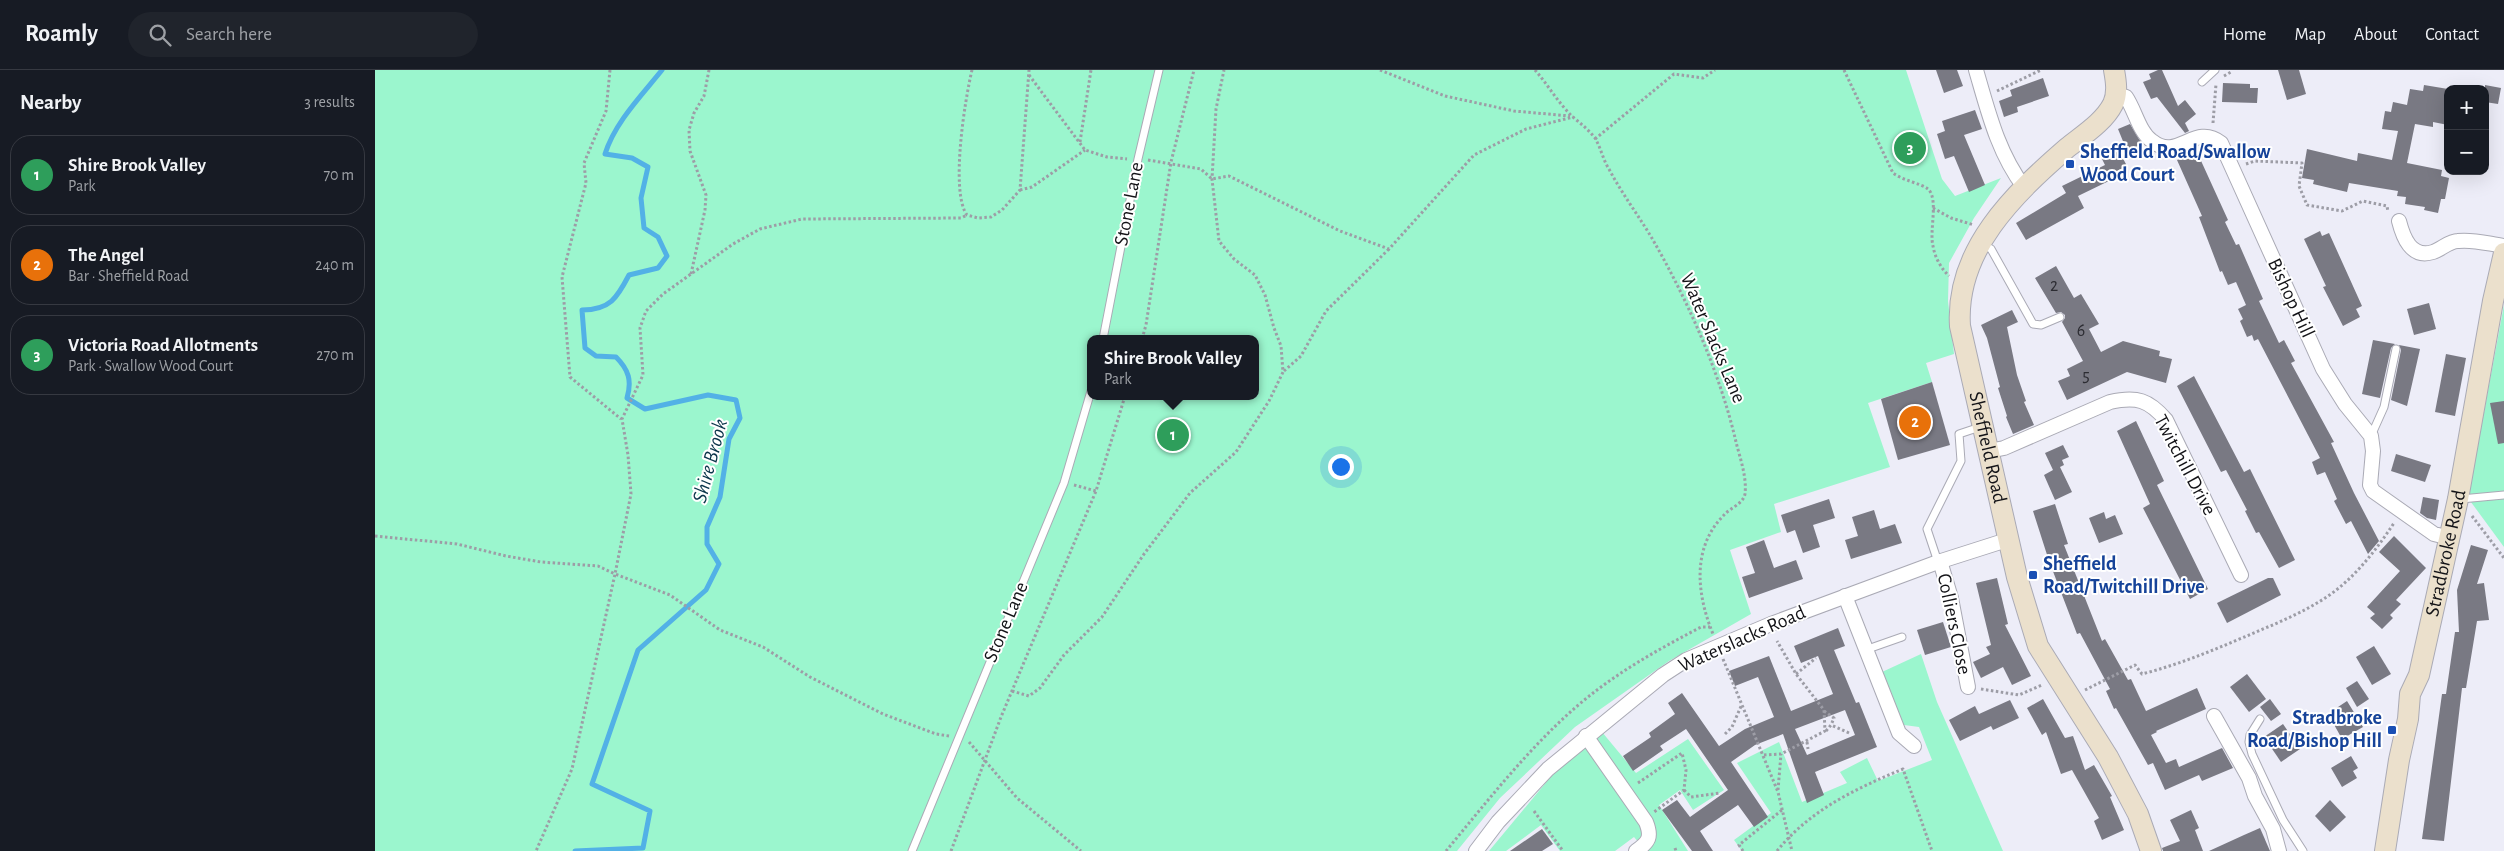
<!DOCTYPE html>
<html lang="en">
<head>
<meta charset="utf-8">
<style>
  :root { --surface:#171b24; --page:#20242c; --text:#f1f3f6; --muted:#9ea1a6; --line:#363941; --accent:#27845b }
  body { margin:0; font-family:"Alegreya Sans",sans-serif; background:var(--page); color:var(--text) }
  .controls { position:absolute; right:15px; top:15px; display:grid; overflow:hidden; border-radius:10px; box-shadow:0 5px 20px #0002 }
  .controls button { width:45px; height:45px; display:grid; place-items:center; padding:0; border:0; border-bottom:1px solid var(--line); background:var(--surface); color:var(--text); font:25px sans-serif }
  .you { position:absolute; left:965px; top:396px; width:18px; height:18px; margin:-12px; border:4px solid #fff; border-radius:50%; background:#1a73e8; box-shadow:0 0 0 8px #1a73e833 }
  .badge { display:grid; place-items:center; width:32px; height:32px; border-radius:50%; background:var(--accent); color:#fff; font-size:16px; font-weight:700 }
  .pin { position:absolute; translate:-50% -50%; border:2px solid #fff; box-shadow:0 1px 5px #0006 }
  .popup { position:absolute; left:712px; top:265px; width:172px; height:65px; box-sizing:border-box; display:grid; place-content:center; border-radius:10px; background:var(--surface); filter:drop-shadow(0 1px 4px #0005); font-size:16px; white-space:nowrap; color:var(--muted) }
  .popup b { font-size:19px; color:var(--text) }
  .popup::after { content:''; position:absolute; left:50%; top:100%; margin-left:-10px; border:10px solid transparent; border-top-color:var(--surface) }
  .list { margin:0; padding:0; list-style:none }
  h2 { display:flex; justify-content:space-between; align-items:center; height:65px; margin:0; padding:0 20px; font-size:21px }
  h2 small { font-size:16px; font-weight:400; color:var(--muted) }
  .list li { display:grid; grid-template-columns:32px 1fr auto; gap:15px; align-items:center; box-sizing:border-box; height:80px; margin:0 10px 10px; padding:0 10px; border:1px solid var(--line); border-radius:20px }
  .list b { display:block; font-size:19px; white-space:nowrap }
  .list p { margin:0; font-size:16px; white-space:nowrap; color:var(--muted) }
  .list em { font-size:16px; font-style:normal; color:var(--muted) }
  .icon { flex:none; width:28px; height:28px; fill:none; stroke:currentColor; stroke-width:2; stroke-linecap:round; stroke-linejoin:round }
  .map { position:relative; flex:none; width:2129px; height:781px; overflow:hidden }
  header { display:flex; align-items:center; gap:30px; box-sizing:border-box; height:70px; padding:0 25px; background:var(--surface); border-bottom:1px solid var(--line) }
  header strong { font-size:24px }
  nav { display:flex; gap:28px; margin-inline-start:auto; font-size:18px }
  .search { width:350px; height:45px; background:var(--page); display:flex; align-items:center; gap:12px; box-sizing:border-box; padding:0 18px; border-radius:28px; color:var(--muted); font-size:19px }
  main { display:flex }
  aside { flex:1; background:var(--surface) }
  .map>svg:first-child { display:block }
</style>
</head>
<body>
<header>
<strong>Roamly</strong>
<div class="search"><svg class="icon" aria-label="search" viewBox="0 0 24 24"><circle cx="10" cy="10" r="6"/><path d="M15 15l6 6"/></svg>Search here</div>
<nav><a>Home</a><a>Map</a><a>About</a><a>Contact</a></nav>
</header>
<main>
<aside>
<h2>Nearby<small>3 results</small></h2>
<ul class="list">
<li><span class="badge" style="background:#2e9e5b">1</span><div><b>Shire Brook Valley</b><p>Park</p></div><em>70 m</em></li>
<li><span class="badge" style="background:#e8710a">2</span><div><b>The Angel</b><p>Bar · Sheffield Road</p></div><em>240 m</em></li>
<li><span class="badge" style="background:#2e9e5b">3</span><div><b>Victoria Road Allotments</b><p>Park · Swallow Wood Court</p></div><em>270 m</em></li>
</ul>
</aside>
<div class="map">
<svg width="2129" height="781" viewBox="0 0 2129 781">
  <rect width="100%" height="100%" fill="#ededf8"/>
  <g fill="#9bf6ce" fill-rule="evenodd">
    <path d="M 0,0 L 1531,0 L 1567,109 L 1580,126 L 1626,108 L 1599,148 L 1574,193 L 1573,231 L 1579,284 L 1551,293 L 1557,312 L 1493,333 L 1515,397 L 1399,434 L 1406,462 L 1355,480 L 1376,544 L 1294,591 L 1200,657 L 1125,728 L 1082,781 L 0,781 ZM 716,269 L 880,269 L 880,326 L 716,326 Z"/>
    <polygon points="2129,235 2129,477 2093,428"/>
    <polygon points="1546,584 1562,632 1628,781 1367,781 1359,770 1396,743 1362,693 1404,672 1427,732 1472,713 1465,702 1492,688 1503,711 1557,690 1544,657 1529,655 1507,602"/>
    <polygon points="1227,662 1261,703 1313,669 1349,720 1318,740 1305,720 1284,735 1313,781 1271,781 1259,767 1240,781 1185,781 1166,755 1131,781 1114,781 1178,704"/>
  </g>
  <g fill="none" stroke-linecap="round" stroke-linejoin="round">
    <path stroke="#52b1e6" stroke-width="5" d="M 200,781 L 268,778 L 275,741 L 217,714 L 263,580 L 331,520 L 344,494 L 332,474 L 332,457 L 345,427 L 354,369 L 365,348 L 361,330 L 333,325 L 270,339 L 252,328 C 257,311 254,300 241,287 L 221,286 L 210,278 L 207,240 C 235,240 242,228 254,205 L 283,198 L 292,186 L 283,167 L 269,158 L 266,128 L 273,97 L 257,88 L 230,84 C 240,52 267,25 287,0"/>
  </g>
  <g fill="#797983" fill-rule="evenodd">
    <polygon points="1561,0 1582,0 1588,16 1569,23"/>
    <polygon points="1783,0 1787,0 1803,36 1810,30 1821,44 1810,53 1814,61 1810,63 1782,27 1776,29 1768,12 1776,9 1774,4"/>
    <polygon points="1903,0 1924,0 1931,24 1912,30"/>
    <polygon points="1668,8 1674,26 1642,37 1643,42 1629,47 1624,31 1637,26 1635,20"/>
    <polygon points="1848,13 1875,14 1875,18 1883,18 1882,33 1847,32"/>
    <polygon points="2049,15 2073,19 2073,55 2058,52 2058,57 2040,54 2032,93 2067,100 2066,106 2074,108 2070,129 2066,129 2063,143 2049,140 2050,137 2030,134 2031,127 2022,126 2023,121 1974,113 1972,122 1938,114 1939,110 1927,108 1932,79 1982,91 1983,83 2017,90 2023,61 2007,59 2010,41 2016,42 2018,32 2032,35 2035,19 2048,21"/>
    <polygon points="2110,15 2126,18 2123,34 2110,32"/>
    <polygon points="1600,40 1607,59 1589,65 1610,115 1594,122 1579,86 1570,89 1562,64 1570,61 1567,51"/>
    <polygon points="1755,54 1767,74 1752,81 1743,59"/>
    <polygon points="1744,81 1752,96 1736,104 1738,109 1703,126 1709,138 1651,170 1641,153 1691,123 1687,116 1730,95 1727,89"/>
    <polygon points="1822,82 1853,150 1850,152 1861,175 1864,174 1888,229 1884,231 1904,273 1909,270 1920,291 1916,293 1959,372 1956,373 1979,423 2004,471 1993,484 1976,451 1971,454 1959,431 1962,429 1950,402 1942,405 1937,392 1945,388 1883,269 1879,271 1877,265 1872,267 1865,251 1868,249 1863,239 1871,235 1861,212 1853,215 1847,201 1845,202 1824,147 1827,146 1802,90"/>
    <polygon points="1945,161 1947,166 1954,163 1987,236 1981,239 1985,247 1968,256 1948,217 1951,216 1929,169"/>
    <polygon points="1681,196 1699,228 1706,224 1724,254 1714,259 1726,282 1748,271 1785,281 1784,286 1797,289 1791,313 1752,302 1692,330 1683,311 1695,306 1692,299 1708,291 1687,252 1690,248 1690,245 1686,242 1681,243 1660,208"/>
    <polygon points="2054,233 2061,259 2039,265 2032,239"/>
    <polygon points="1637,240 1643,252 1632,257 1642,305 1651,331 1649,332 1659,355 1638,364 1631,347 1632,346 1623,318 1625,317 1612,268 1606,255"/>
    <polygon points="1998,270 2020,274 2016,278 2005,328 1987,324"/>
    <polygon points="2024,275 2045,279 2032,336 2016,330 2026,280"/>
    <polygon points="2071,284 2091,288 2080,346 2060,342"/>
    <polygon points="1819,306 1869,402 1875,399 1920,490 1904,498 1884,462 1881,463 1870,441 1872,440 1851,400 1846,402 1802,316"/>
    <polygon points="1557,312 1575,375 1523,390 1506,329"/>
    <polygon points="2129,331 2129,373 2123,374 2115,333"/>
    <polygon points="1761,351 1789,411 1782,415 1833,519 1815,529 1768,438 1775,434 1742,361"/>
    <polygon points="1688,375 1694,387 1687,390 1689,395 1685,397 1697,422 1680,430 1669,405 1678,400 1670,383"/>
    <polygon points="2021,384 2056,395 2050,412 2016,401"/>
    <polygon points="2048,427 2064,430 2061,450 2052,448 2045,443"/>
    <polygon points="1454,429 1460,448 1438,455 1445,477 1428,483 1420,460 1412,463 1406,445"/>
    <polygon points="1680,434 1693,474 1689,475 1727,571 1730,569 1753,610 1756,609 1771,641 1822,618 1831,639 1781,661 1782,662 1776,665 1791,693 1801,689 1804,697 1847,678 1858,698 1827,711 1824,705 1790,720 1778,693 1773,695 1741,638 1739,639 1731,621 1735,619 1705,563 1702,564 1674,491 1658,441"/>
    <polygon points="1499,440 1505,459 1520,454 1527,473 1476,489 1470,470 1483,466 1477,447"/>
    <polygon points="1729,442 1731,449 1740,445 1748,464 1724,473 1714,448"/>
    <polygon points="2019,466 2051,498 2021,530 2026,534 2015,545 2018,548 2007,559 1995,548 2000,544 1992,537 2025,501 2004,482"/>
    <polygon points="1389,470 1399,498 1421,490 1428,509 1374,528 1367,507 1380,503 1371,477"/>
    <polygon points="2096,475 2113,480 2102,514 2109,513 2114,550 2102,551 2091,618 2087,618 2069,771 2047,769 2067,624 2071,624 2080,562 2084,562 2082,520"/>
    <polygon points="1622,508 1633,554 1630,555 1656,606 1637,615 1628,597 1606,608 1598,592 1615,584 1611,577 1616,575 1601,513"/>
    <polygon points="1893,508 1898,508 1906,525 1852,553 1842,533"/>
    <polygon points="1568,552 1576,577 1550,585 1542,560"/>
    <path d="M 1463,558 L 1470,576 L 1459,580 L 1481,633 L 1484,632 L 1502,677 L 1440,702 L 1449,725 L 1432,733 L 1408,664 L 1380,675 L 1356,692 L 1393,747 L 1379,757 L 1363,735 L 1325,761 L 1338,781 L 1317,781 L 1287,740 L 1302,730 L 1315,747 L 1353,720 L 1311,659 L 1285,676 L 1288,680 L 1258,701 L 1248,686 L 1276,667 L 1274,663 L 1300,644 L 1293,633 L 1307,623 L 1344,676 L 1370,659 L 1399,647 L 1383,607 L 1360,616 L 1354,601 L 1394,586 L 1416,641 L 1458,624 L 1443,586 L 1426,593 L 1419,576 ZM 1470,640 L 1480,665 L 1432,685 L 1420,659 Z"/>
    <polygon points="1999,576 2016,604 1997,615 1981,587"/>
    <polygon points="1872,604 1891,629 1874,642 1855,617"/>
    <polygon points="1982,611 1994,629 1982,637 1971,618"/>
    <polygon points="1668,629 1690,668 1698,666 1710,700 1719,695 1737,726 1735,727 1749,760 1727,770 1719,751 1724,748 1697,700 1686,704 1671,662 1667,665 1652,638"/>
    <polygon points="1895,629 1906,644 1896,651 1885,637"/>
    <polygon points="1635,630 1644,648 1618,660 1616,656 1585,671 1574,650 1600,636 1604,644"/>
    <polygon points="1972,631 1988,657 1967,669 1956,649 1960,646 1957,641"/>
    <polygon points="1908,654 1925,679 1906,692 1889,667"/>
    <polygon points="1976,686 1983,698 1978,701 1982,708 1967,717 1956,698"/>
    <polygon points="1955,730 1971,747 1955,762 1940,746"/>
    <polygon points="1816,740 1824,758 1820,760 1828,781 1788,781 1787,778 1805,771 1795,750"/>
    <polygon points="1885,758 1895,781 1834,781 1869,765"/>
    <polygon points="1167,759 1178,774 1167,781 1135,781"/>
  </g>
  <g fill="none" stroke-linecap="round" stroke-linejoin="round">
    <defs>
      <g id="lane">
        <polyline points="1827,12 1840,0"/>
        <polyline points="1608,175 1616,179 1658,254 1666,255 1685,247"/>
        <polyline points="728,269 763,89 784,0"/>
        <polyline points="1996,366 2009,337 2021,279"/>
        <polyline points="2086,429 2129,425"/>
        <polyline points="1563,492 1552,459 1586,391 1584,364 1605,357"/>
        <polyline points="1490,580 1527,567"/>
        <polyline points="1885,649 1875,665 1874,672 1877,684 1908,750 1928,781"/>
        <polyline points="537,781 689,413 716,321"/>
      </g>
      <g id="street">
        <path d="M 1601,0 C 1613,41 1623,83 1649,117"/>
        <path d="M 1741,24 L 1751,27 C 1760,40 1764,62 1777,71 C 1803,92 1819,52 1846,73 L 1948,299 L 1970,334 L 1996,366 L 1998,381 L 1995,415 L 1998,421 L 2059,464 L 2075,468"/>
        <path d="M 2024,151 C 2028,167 2036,189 2058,182 C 2067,179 2074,171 2083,171 C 2098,169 2114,174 2129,176"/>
        <path d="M 1614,381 L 1629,378 L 1735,332 C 1762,326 1774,330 1791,350 L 1866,505"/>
        <polyline points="1565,491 1576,528 1593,617"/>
        <polyline points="1470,526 1524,663 1539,676"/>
        <polyline points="1839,646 1874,708 1880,726 1898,759 1904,781"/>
        <path d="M 1211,666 L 1271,752 C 1277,767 1274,772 1261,781"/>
        <polyline points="1101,781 1123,752 1173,699 1288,605 1311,590 1396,554 1563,492 1635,469"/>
      </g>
      <g id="secondary">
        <path id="s1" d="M 1739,0 C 1741,11 1743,23 1738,34 C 1729,52 1708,65 1692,78 C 1639,124 1580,180 1585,256 L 1642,507 L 1663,576 L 1733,687 L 1763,744 L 1776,781"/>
        <path id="s2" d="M 2010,781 L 2024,690 L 2033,649 L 2035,624 L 2044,605 L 2083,429 L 2118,231 L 2129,183"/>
      </g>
    </defs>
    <use href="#lane" stroke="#aaaab5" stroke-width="9"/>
    <use href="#street" stroke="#aaaab5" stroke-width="16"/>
    <use href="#secondary" stroke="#aaaab5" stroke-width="22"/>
    <g stroke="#9d9da6" stroke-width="3" stroke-dasharray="2.5 2.5" stroke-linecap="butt">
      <polyline points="235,0 231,41 209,93 211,113 187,207 195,307 246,349"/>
      <path d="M 597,0 C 590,29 575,122 592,145 L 603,148 L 616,147 L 627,140 L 645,120 L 654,0"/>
      <polyline points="1005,0 1070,26 1139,41 1195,46"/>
      <path d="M 1160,0 C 1173,15 1184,34 1198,47 C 1206,54 1214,60 1220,68 C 1226,78 1228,90 1234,99 C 1247,124 1264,146 1278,170 C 1313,231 1345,303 1361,372 C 1365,388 1372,407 1370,424 C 1368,434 1355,438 1349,445 C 1316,478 1322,525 1338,564"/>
      <path d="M 1469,0 L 1518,103 C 1529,111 1545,113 1553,119 C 1564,129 1554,161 1558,176 C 1560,188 1566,198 1574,206"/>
      <polyline points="654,5 710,80 732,87 752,89"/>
      <polyline points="1849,6 1856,2"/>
      <polyline points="1622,21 1666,0"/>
      <polyline points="1838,53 1841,14"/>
      <polyline points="1220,69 1299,4 1328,8 1340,0"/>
      <polyline points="705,72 716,0"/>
      <polyline points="773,90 826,99 837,109 854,106 965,161 1014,179 1099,85 1151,59 1198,47"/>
      <polyline points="1871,94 1880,91 1927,93 1924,116 1932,135 1967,141 1988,131 2012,136 2013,142"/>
      <polyline points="645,120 657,117 710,80"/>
      <polyline points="1558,138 1576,148 1599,155"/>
      <polyline points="316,204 330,140 331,125 315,81 314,60 319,43 329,26 334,0"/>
      <polyline points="767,269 771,255 796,92 819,0"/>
      <polyline points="909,301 926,286 951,241 1014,179"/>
      <polyline points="699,415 721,421"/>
      <polyline points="2097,446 2129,488"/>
      <polyline points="0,466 82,474 131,486 166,492 223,496 240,504 197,699 161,781"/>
      <polyline points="1348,589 1403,722 1417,781"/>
      <polyline points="1421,604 1441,588"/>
      <polyline points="1606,619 1644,625 1667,615"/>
      <path d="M 1710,620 L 1760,595 L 1767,604 C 1802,595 1834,582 1867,568 C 1897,555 1929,543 1956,524 C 1982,505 2001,480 2019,453"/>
      <polyline points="637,621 654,626 665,618 689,585 727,547 769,484 815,423 861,382 894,331 908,302 906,276 899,258 890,225 880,205 859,189 844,171 837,109 841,39 849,0"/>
      <polyline points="1449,641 1459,648 1456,655"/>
      <polyline points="1451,661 1456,655 1474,663"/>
      <polyline points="1350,664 1357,657 1367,634"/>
      <polyline points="574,666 561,664 508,644 435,607 388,577 345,560 295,525 240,504 256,424 253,385 247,349 268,305 265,258 271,241 288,224 358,174 385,159 427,149 586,148 592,145"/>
      <polyline points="594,672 642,728 706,781"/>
      <polyline points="1432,672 1433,679"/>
      <polyline points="1389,685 1406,684 1450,661 1449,640 1421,604 1402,571"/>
      <polyline points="1263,713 1307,683 1311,700 1309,720 1279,742"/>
      <polyline points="1309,720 1316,727 1345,723"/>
      <polyline points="1403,720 1406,684"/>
      <polyline points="1159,741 1188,781"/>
      <polyline points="1300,778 1301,781"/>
      <polyline points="576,781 626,647 721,421 750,326"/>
      <path d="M 1071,781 C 1115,728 1166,662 1222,620 C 1255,595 1290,576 1326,557 L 1335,557"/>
      <polyline points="1368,781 1364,775 1407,740"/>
      <path d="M 1402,781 C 1435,740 1480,719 1528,699 L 1557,781"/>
    </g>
    <use href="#lane" stroke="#fff" stroke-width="7"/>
    <use href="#street" stroke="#fff" stroke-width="14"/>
    <use href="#secondary" stroke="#ebe0cc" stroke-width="20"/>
  </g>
  <g fill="#1a4fb4" stroke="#fff" stroke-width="2">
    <rect x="1690" y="89" width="10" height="10" rx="2.5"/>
    <rect x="1653" y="500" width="10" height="10" rx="2.5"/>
    <rect x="2012" y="655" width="10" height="10" rx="2.5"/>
  </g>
  <g text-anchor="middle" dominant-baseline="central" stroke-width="4" stroke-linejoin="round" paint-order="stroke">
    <g font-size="18" fill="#2c2c32">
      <text x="1679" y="216">2</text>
      <text x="1706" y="261">6</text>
      <text x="1711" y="306">5</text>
    </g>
    <g font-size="20" font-weight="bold" fill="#164399" stroke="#fff" text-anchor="start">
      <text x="1705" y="82">Sheffield Road/Swallow<tspan x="1705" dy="23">Wood Court</tspan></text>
      <text x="1668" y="494">Sheffield<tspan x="1668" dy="23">Road/Twitchill Drive</tspan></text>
      <text x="2007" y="648" text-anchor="end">Stradbroke<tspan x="2007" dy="23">Road/Bishop Hill</tspan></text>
    </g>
    <g font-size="20" fill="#131317" stroke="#fff">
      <text transform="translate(754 134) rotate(-79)">Stone Lane</text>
      <text transform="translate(1916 228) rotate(65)">Bishop Hill</text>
      <text transform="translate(1338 268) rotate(67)">Water Slacks Lane</text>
      <text stroke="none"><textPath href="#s1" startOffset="439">Sheffield Road</textPath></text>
      <text transform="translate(1810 395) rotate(62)">Twitchill Drive</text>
      <text stroke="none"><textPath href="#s2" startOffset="305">Stradbroke Road</textPath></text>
      <text transform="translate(631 552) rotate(-67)">Stone Lane</text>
      <text transform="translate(1579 554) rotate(78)">Colliers Close</text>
      <text transform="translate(1367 569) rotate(-24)">Waterslacks Road</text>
    </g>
    <g font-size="21" font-style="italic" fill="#0b354a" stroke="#fff">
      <text transform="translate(335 391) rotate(-75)">Shire Brook</text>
    </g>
  </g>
</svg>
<div class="controls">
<button>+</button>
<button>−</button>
</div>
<div class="you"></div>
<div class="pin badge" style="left:798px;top:365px;background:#2e9e5b">1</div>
<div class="popup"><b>Shire Brook Valley</b>Park</div>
<div class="pin badge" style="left:1540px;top:352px;background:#e8710a">2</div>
<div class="pin badge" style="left:1535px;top:78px;background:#2e9e5b">3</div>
</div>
</main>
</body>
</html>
